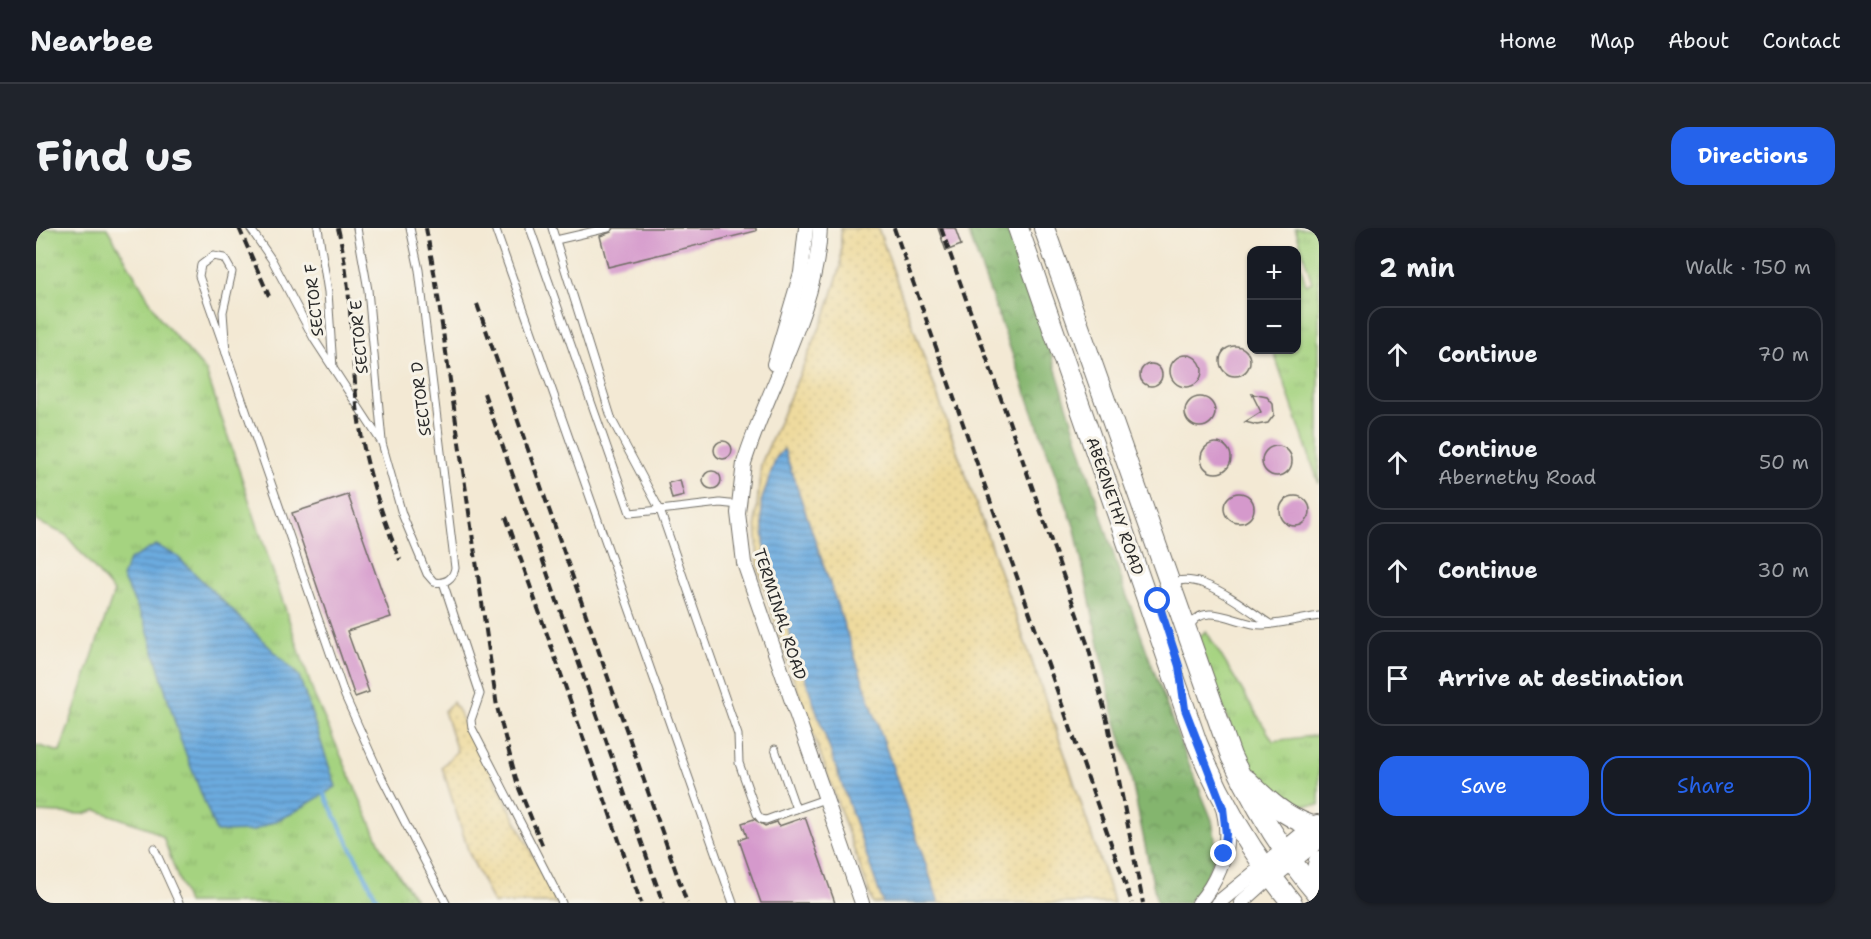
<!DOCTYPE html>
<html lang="en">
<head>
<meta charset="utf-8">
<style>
  :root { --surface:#171b24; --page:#20242c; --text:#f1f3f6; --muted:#9ea1a6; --line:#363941; --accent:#2563eb }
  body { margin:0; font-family:"Shantell Sans",sans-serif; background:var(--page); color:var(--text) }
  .controls { position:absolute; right:18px; top:18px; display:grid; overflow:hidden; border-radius:12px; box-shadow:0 2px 4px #0004 }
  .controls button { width:54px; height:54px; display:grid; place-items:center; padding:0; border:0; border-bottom:2px solid var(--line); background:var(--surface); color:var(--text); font:30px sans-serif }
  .stop { position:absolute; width:18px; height:18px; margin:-14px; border:4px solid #2563eb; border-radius:50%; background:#fff }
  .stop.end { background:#2563eb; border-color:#fff; box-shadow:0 2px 6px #0008 }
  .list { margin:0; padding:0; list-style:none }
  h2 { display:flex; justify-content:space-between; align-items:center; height:78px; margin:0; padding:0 24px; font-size:26px }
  h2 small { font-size:20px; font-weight:400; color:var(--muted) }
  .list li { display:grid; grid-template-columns:39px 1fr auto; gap:18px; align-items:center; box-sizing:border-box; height:96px; margin:0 12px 12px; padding:0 12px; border:2px solid var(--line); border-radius:18px }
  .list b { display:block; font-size:22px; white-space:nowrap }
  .list p { margin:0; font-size:20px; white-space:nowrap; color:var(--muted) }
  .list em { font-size:20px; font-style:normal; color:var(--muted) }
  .actions { display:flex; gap:12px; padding:18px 24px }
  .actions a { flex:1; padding:14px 0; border:2px solid var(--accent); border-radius:18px; text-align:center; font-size:21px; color:var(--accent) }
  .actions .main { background:var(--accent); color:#fff }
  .icon { flex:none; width:33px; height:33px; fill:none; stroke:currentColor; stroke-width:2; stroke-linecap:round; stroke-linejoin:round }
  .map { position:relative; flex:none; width:1283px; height:675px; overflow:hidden; border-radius:18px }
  header { display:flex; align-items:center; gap:36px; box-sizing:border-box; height:84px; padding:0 30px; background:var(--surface); border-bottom:2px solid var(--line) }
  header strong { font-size:28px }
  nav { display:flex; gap:33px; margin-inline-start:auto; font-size:21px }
  .intro { display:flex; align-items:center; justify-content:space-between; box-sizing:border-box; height:144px; padding:0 36px }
  h1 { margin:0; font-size:42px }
  .button { padding:15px 27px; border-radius:18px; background:var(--accent); color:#fff; font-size:21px; font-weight:700 }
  main { display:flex; gap:36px; padding:0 36px }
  aside { flex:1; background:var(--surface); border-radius:18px; box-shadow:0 2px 4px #0004 }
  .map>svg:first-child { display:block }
</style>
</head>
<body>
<header>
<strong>Nearbee</strong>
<nav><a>Home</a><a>Map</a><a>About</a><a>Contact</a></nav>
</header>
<div class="intro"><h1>Find us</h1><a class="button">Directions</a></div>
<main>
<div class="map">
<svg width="1283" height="675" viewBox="0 0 1283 675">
  <defs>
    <pattern id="grass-tufts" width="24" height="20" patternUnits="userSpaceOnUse" patternTransform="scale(1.5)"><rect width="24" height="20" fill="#a5d380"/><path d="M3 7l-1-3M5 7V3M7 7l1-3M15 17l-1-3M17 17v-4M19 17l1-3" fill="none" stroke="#8eb56f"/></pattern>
    <pattern id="forest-crowns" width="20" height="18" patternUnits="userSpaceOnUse" patternTransform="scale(1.5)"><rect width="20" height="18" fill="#84b56e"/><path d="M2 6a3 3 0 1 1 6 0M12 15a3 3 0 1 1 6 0" fill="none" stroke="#6c935b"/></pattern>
    <pattern id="sand-dots" width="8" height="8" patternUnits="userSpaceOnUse" patternTransform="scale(1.5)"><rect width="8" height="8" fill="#eeda9e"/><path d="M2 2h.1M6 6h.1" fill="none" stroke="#cb8" stroke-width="1.8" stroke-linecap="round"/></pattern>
    <pattern id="water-rules" width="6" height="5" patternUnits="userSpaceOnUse" patternTransform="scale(1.5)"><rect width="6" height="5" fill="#6cabdf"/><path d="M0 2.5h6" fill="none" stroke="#598bb5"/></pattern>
  </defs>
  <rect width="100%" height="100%" fill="#f7f3e8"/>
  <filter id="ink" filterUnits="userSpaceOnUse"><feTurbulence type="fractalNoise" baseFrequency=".0167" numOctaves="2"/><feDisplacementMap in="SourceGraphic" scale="12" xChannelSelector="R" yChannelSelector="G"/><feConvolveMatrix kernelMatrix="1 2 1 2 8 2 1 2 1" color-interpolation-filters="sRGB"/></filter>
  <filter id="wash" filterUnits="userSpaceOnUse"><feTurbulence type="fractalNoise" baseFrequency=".008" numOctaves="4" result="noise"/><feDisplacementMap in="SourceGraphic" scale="24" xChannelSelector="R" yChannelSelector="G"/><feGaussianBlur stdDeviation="1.35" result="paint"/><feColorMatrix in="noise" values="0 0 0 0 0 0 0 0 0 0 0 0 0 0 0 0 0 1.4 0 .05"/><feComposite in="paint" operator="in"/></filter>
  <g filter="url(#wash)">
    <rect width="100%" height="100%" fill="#f3e9d4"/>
    <g fill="url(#grass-tufts)" stroke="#687f56" stroke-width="1.5">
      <polygon points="0,0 71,0 125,92 170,143 278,467 348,625 382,675 151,675 127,609 112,600 60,582 48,586 0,584 0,517 24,524 78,364 30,307 0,293"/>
      <polygon points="1259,0 1283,0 1283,256 1237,122 1260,122 1261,26 1270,57 1276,54"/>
      <path d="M 1170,403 L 1237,513 L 1283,507 L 1283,577 C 1262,578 1243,576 1227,560 C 1205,538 1174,444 1160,411 Z"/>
    </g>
    <polygon fill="url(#forest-crowns)" stroke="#58704c" stroke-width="1.5" points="931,0 973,0 1004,90 1088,360 1142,509 1176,592 1179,610 1178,629 1168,655 1152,675 1121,675 1091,530 1077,484 1039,301"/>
    <g fill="url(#sand-dots)" stroke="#8c8264" stroke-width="1.5">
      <polygon points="805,0 842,0 1029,527 1078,675 837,675 754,441 722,339 720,288 725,236 791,83 805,37"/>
      <polygon points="417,474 450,533 521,675 457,675 433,625 406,539 421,523 408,483"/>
    </g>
    <g fill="url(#water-rules)" stroke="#4c6b85" stroke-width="1.5">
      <polygon points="748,221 903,675 847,675 730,337 725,274 740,230"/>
      <polygon points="120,317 141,328 263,448 300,559 255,586 217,603 180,604 143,508 110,397 86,349 93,332"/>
    </g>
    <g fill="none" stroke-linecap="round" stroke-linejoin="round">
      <polyline stroke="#6cabdf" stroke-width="4" points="288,566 343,675"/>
    </g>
    <g id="blocks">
      <g fill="#d599cc">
        <polygon points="578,0 720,0 720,3 572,39 564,8 575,4"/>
        <polygon points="902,0 919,0 925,17 910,23"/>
        <circle cx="1199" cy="133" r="15"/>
        <circle cx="1150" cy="143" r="16"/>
        <circle cx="1115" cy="147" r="11"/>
        <polygon points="1216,166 1231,169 1237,176 1238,187 1232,195 1221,197 1209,194 1225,184"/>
        <circle cx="1164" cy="184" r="15"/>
        <circle cx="687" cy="222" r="9"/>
        <circle cx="1180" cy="230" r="15"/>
        <circle cx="1241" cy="233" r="15"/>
        <circle cx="676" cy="252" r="9"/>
        <polygon points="644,252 648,268 636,271 632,255"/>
        <circle cx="1203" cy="280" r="15"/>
        <polygon points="312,267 355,389 311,403 333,464 319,469 256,285"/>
        <circle cx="1259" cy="283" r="15"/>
        <polygon points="769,589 799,675 725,675 703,612 711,609 706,595 718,591 729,598 741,594 743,598"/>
      </g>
    </g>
  </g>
  <g filter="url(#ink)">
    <use href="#blocks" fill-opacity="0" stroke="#716e66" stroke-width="1.5"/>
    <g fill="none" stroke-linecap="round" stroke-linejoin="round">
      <defs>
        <g id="lane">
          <path d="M 214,0 L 236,32 L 278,111 L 346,215 L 366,286 L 391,346 L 398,354 C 409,356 417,351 419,340 L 383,42 L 374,0"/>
          <polyline points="282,0 292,64 297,140"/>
          <polyline points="321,0 332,62 346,213"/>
          <polyline points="459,0 697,675"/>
          <polyline points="494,0 594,285 624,282 702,507 703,535 721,586 725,591 730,592 760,581"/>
          <polyline points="516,0 576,192 624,282 684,275 703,277"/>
          <polyline points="520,12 572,0"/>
          <polygon points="177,28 188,30 196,44 187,84 190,125 163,48 165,37"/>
          <polyline points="190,125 309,468 343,544 410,675"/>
          <polyline points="407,354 444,466 435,492 436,500 526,675"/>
          <path d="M 1124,383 L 1123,366 C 1150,328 1207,379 1234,396"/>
          <path d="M 1153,400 C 1168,370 1203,398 1227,397 C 1245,396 1265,391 1283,388"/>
          <polyline points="739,521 760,581 789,571"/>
          <polyline points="118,620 143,675"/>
        </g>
        <g id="street">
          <path d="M 784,0 C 781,83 732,157 708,235 L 702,285 L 708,335 L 826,675"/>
          <polyline points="738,136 765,45 770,0"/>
          <path d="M 1163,675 C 1187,646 1197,614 1186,577"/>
          <polyline points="1182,675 1281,594"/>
          <polyline points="1205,675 1235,648"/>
        </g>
        <g id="secondary">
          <path d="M 982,0 L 1161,515 C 1185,573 1216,626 1256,675"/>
          <path d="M 1008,0 L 1195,528 C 1219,579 1246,625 1283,668"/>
          <path d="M 1211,552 C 1231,572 1249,589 1276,598"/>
          <polyline points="1243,641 1283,609"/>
          <polyline points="1282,667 1278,653 1283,633"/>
        </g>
      </defs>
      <use href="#lane" stroke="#716e66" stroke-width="9"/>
      <use href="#street" stroke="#716e66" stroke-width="16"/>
      <use href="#secondary" stroke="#716e66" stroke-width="22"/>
      <use href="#lane" stroke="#fff" stroke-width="7"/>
      <use href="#street" stroke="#fff" stroke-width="14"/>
      <use href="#secondary" stroke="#fff" stroke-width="20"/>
      <g stroke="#2b2b2b" stroke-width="4" stroke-dasharray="9 4.5" stroke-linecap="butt">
        <polyline points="203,0 233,68"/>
        <path d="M 302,0 C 316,59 315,118 321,178 C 327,232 344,282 364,332"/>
        <polyline points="390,0 400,55 461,479 482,558 508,621"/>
        <polyline points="858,0 1096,675"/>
        <polyline points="905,0 1052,418 1072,496 1107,675"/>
        <polyline points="441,76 651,675"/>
        <polyline points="448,165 627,675"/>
        <polyline points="470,289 605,675"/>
      </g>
    </g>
  </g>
  <g fill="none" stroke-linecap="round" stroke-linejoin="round" filter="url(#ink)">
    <polyline stroke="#2563eb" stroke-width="8" points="1122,373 1143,438 1149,481 1187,580 1190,606 1188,626"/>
  </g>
  <g text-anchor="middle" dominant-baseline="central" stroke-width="6" stroke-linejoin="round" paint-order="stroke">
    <g font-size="16" fill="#2b2b2b" stroke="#f7f3e8">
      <text transform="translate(278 72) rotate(-96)">SECTOR F</text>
      <text transform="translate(323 109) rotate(-95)">SECTOR E</text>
      <text transform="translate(385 171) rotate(-97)">SECTOR D</text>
      <text transform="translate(1079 278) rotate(71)">ABERNETHY ROAD</text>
      <text transform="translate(744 386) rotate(72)">TERMINAL ROAD</text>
    </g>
  </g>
</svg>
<div class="controls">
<button>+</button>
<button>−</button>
</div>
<div class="stop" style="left:1122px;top:373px"></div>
<div class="stop end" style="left:1188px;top:626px"></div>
</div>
<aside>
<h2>2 min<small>Walk · 150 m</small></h2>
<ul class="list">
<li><svg class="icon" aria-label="ahead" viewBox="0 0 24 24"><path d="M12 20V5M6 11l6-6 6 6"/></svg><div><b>Continue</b></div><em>70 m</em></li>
<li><svg class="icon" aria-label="ahead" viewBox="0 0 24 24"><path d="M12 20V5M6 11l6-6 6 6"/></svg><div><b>Continue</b><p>Abernethy Road</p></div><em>50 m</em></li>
<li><svg class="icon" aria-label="ahead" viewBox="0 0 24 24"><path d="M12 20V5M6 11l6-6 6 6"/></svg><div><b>Continue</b></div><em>30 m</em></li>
<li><svg class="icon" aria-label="arrive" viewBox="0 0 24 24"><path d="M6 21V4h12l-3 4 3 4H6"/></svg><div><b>Arrive at destination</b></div></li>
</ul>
<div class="actions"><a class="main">Save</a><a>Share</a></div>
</aside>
</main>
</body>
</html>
